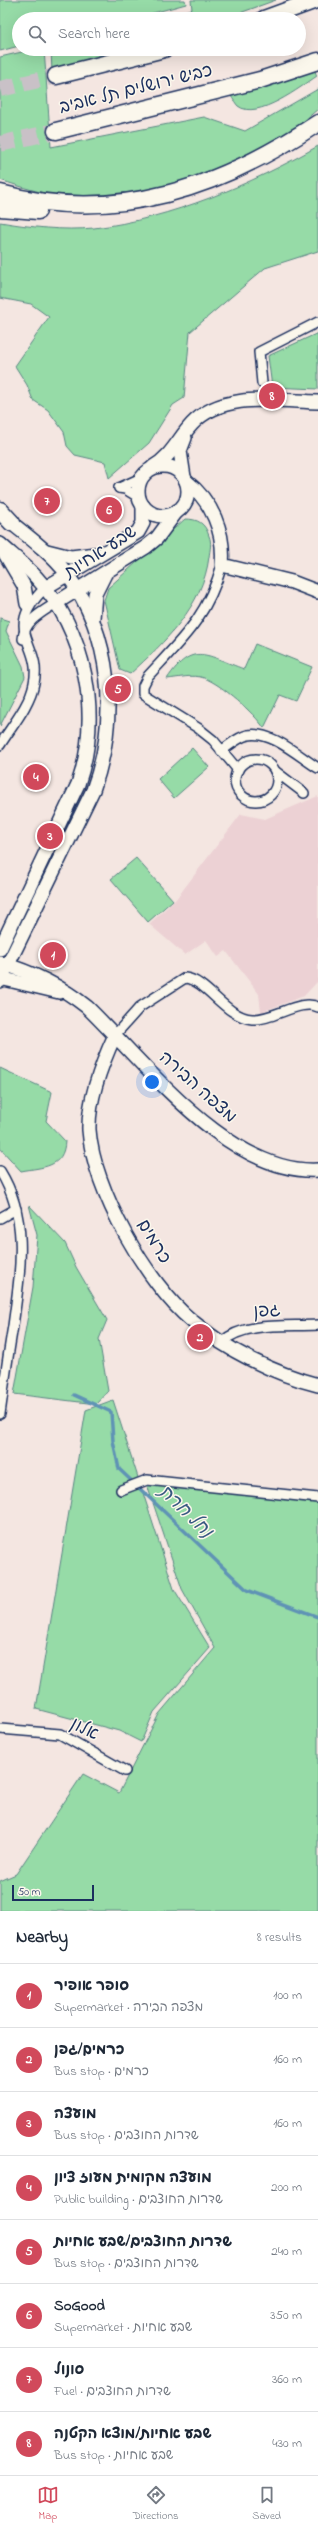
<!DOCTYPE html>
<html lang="en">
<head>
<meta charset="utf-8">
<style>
  :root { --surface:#fff; --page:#f2f2f3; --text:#1f2937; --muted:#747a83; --line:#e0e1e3; --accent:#d1495b }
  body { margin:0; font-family:"Indie Flower","Playpen Sans Hebrew",sans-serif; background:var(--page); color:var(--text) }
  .scale { position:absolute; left:12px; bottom:10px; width:82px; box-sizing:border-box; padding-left:4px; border:2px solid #1b2f5e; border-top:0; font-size:11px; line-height:14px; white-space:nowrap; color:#1b2f5e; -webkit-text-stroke:3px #fbf7ec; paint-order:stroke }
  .you { position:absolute; left:152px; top:1082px; width:14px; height:14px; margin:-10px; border:3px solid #fff; border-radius:50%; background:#1a73e8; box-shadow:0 0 0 6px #1a73e833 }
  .badge { display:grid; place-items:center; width:26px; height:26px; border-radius:50%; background:var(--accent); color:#fff; font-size:13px; font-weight:700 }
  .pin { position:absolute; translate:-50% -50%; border:2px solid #fff; box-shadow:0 1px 4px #0006 }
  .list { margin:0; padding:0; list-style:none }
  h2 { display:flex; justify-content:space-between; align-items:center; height:52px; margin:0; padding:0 16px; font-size:17px }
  h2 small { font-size:13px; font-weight:400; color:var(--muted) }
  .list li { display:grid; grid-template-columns:26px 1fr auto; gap:12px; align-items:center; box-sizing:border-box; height:64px; padding:0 16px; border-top:1px solid var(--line) }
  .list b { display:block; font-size:15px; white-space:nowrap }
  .list p { margin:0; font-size:13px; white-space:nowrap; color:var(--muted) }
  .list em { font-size:13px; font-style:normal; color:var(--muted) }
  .icon { flex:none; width:22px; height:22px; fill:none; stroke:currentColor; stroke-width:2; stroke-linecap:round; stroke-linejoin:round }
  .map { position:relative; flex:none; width:318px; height:1911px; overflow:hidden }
  .search { position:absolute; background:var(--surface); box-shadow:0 4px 16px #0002; left:12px; right:12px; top:12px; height:44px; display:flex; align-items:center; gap:10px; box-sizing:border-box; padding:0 14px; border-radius:22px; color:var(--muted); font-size:15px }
  .sheet { height:564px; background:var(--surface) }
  nav { display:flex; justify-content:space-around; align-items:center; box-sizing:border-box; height:56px; border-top:1px solid var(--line); background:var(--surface); font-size:11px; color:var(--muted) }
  nav a { display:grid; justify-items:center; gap:2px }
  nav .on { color:var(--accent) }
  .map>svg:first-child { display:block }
</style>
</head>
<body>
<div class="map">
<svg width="318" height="1911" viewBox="0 0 318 1911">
  <rect width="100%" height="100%" fill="#f4e6e1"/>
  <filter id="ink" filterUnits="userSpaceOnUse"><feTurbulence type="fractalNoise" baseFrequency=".025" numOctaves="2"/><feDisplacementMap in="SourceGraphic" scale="8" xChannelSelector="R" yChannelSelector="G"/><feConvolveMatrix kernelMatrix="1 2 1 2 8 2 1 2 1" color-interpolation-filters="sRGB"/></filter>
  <g filter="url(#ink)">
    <polygon fill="#ecd1d4" points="318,796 318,981 304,996 261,1012 259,994 226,951 218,957 206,940 185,955 149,924 176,899 241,814 265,819"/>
    <g fill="#96dba7" stroke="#588582">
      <polygon points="0,0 185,0 186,4 131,19 19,19 19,46 0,51"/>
      <polygon points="191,0 276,0 223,19 152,19 192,9"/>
      <path d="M 35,49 L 44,49 L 51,147 L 204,117 L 245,131 L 318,89 L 318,109 C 306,119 295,129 282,138 C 232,173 133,201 71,197 C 48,196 22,187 0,180 L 0,57 Z"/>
      <polygon points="51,49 128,49 52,72"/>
      <path d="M 314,69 L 317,76 C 302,86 257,121 238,106 C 236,104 233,99 231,96 Z"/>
      <path d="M 318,146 L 318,251 L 265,268 L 190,332 L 184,398 L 173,405 L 149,443 L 109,478 L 105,462 L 75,455 L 67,446 L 64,432 L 48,410 L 33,400 L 27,385 L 15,366 L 49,317 L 31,304 L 0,298 L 0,222 C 30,227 63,231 94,228 C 170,219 252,184 318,146 Z"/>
      <polygon points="318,333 318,389 272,387 268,356"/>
      <path d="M 185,519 C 198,519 205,523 209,536 C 212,543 210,549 209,557 C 203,606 165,642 130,674 L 120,670 L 104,600 L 108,588 Z"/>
      <polygon points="0,618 9,621 6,631 23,666 25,677 0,726"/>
      <path d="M 255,644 L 312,667 L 296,701 L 280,695 L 264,728 C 254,713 221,684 204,678 C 194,674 178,678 167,679 C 193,640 207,656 244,669 Z"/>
      <polygon points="192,748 209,767 174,798 158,779"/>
      <polygon points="136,858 173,900 148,922 111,879"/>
      <path d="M 0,1068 L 52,1092 L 46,1121 L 65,1141 C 64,1168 43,1167 21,1171 L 0,1148 Z"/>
      <polygon points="29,1205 65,1243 76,1267 107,1320 99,1339 108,1391 96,1404 14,1394 33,1287 37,1235"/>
      <polygon points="113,1400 174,1589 210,1648 154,1712 141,1742 119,1731 36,1709 86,1410"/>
      <polygon points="146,1482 318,1497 318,1911 0,1911 0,1881 16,1874 83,1774 119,1793 159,1714 215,1648 182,1589"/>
    </g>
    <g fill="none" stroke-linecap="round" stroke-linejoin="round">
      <polyline stroke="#5f93b5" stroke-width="3.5" points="74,1395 111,1412 113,1441 119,1469 247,1590 318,1617"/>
      <g stroke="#c9c1c7" stroke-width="16" stroke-dasharray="16 8" stroke-linecap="butt">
        <polyline points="0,89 56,76"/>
        <polyline points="0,144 56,131"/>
      </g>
      <defs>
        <g id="street">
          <polyline points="262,383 259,352 318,322"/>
          <polyline points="119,488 141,478"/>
          <polyline points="119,488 125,489 138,497"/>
          <path d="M 222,565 C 207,617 183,638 148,676 L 143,686 L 143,694 L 198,728 L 213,740 L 238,770"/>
          <path d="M 23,639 C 24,621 42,612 56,603"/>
          <path d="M 0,745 C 11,727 30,705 34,683 C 43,643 0,632 45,588"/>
          <path d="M 221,751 C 230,745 238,737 248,735 C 271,730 300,757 318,768"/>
          <circle cx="256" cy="780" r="21"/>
          <polyline points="275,771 304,793"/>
          <path d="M 115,1035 L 140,1007 L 185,978 C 207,980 225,1017 252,1019 C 272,1021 301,998 318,1007"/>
          <path d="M 0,1171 C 30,1219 20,1273 13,1326 C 8,1355 4,1385 0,1414"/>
          <polyline points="0,1218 16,1209"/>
          <path d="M 222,1342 C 245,1321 288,1327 318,1325"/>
          <polyline points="121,1490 147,1480 318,1498"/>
          <polyline points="0,1729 60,1734 125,1771"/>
        </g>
        <g id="secondary">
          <circle cx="163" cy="491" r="25"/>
          <path d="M 153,467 C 171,457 178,439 192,424 C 222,391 278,401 318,402"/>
          <polyline points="184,477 180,451 185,438"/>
          <path d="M 186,481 C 212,501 225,532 222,565 L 292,582 L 318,592"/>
          <path d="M 0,544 C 12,555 25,565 36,577 C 86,631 102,715 78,784 L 0,949"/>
          <polyline points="47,551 71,557 96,554"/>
          <polyline points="5,554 24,586 27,604"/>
          <polyline points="45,588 138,532 143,523 143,506"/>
          <polyline points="56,603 146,547 157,538 177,511"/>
          <polyline points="93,618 95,594 105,574"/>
          <path d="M 0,963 C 32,972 62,987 87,1007 C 146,1064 229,1175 318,1170"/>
          <polyline points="0,978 59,992"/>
          <path d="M 0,981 L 93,790 C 119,718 112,636 67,574 C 50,552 26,535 4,517"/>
          <path d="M 115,1035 C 102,1063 88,1099 89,1130 C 93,1189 147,1284 192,1321 C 226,1350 275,1374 318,1385"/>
        </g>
        <g id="highway">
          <polyline points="264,19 316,0"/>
          <polyline points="56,76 164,49"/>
          <polyline points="56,131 260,80 318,61"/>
          <path d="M 0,193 C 116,225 221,187 318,123"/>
          <polyline points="0,208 38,211"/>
          <polyline points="0,510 12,523"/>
        </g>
      </defs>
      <use href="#street" stroke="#1b2f5e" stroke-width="12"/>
      <use href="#secondary" stroke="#1b2f5e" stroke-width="16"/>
      <use href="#highway" stroke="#1b2f5e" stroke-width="19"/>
      <use href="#street" stroke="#fbf7ec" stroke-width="9"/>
      <use href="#secondary" stroke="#fbf7ec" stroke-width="13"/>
      <use href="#highway" stroke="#fbf7ec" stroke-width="16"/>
    </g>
  </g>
  <g text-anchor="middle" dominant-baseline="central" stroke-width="3" stroke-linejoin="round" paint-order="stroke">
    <g font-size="18" fill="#1b2f5e" stroke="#fbf7ec">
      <text transform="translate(136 90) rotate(-14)">כביש ירושלים תל אביב</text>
      <text transform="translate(101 553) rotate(-33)">שבע אחיות</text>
      <text transform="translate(197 1088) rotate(42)">מצפה הבירה</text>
      <text transform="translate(153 1242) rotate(59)">כרמים</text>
      <text transform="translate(267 1312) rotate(-4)">גפן</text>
      <text transform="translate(84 1730) rotate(27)">אלון</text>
    </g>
    <g font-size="19" font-style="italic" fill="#385982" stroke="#fbf7ec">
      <text transform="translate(185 1512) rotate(44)">נחל חרת</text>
    </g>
  </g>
</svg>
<div class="scale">50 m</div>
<div class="you"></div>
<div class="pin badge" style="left:53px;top:955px">1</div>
<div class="pin badge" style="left:200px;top:1337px">2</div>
<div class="pin badge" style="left:50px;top:836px">3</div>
<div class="pin badge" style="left:36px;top:777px">4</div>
<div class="pin badge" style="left:118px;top:689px">5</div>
<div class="pin badge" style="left:109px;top:510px">6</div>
<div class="pin badge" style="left:47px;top:501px">7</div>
<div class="pin badge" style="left:272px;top:396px">8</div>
<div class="search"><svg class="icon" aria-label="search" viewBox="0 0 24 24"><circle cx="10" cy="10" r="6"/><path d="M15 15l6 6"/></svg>Search here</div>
</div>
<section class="sheet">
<h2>Nearby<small>8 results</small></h2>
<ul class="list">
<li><span class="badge">1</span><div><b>סופר אופיר</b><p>Supermarket · מצפה הבירה</p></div><em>100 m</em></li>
<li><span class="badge">2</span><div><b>כרמים/גפן</b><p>Bus stop · כרמים</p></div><em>160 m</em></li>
<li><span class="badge">3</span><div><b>מועצה</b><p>Bus stop · שדרות החוצבים</p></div><em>160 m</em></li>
<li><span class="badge">4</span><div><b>מועצה מקומית מעוז ציון</b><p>Public building · שדרות החוצבים</p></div><em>200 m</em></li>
<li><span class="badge">5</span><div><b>שדרות החוצבים/שבע אחיות</b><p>Bus stop · שדרות החוצבים</p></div><em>240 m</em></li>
<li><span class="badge">6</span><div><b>SoGood</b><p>Supermarket · שבע אחיות</p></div><em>350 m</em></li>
<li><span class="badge">7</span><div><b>סונול</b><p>Fuel · שדרות החוצבים</p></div><em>360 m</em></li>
<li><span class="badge">8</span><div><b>שבע אחיות/מוצא הקטנה</b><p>Bus stop · שבע אחיות</p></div><em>430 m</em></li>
</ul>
</section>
<nav>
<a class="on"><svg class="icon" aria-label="map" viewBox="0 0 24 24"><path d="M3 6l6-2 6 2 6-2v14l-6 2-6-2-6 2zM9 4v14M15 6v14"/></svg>Map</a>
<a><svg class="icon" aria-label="directions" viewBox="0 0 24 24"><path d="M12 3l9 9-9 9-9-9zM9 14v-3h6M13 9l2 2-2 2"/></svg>Directions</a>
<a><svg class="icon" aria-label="saved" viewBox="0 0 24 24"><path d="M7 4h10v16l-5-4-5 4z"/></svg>Saved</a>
</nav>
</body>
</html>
